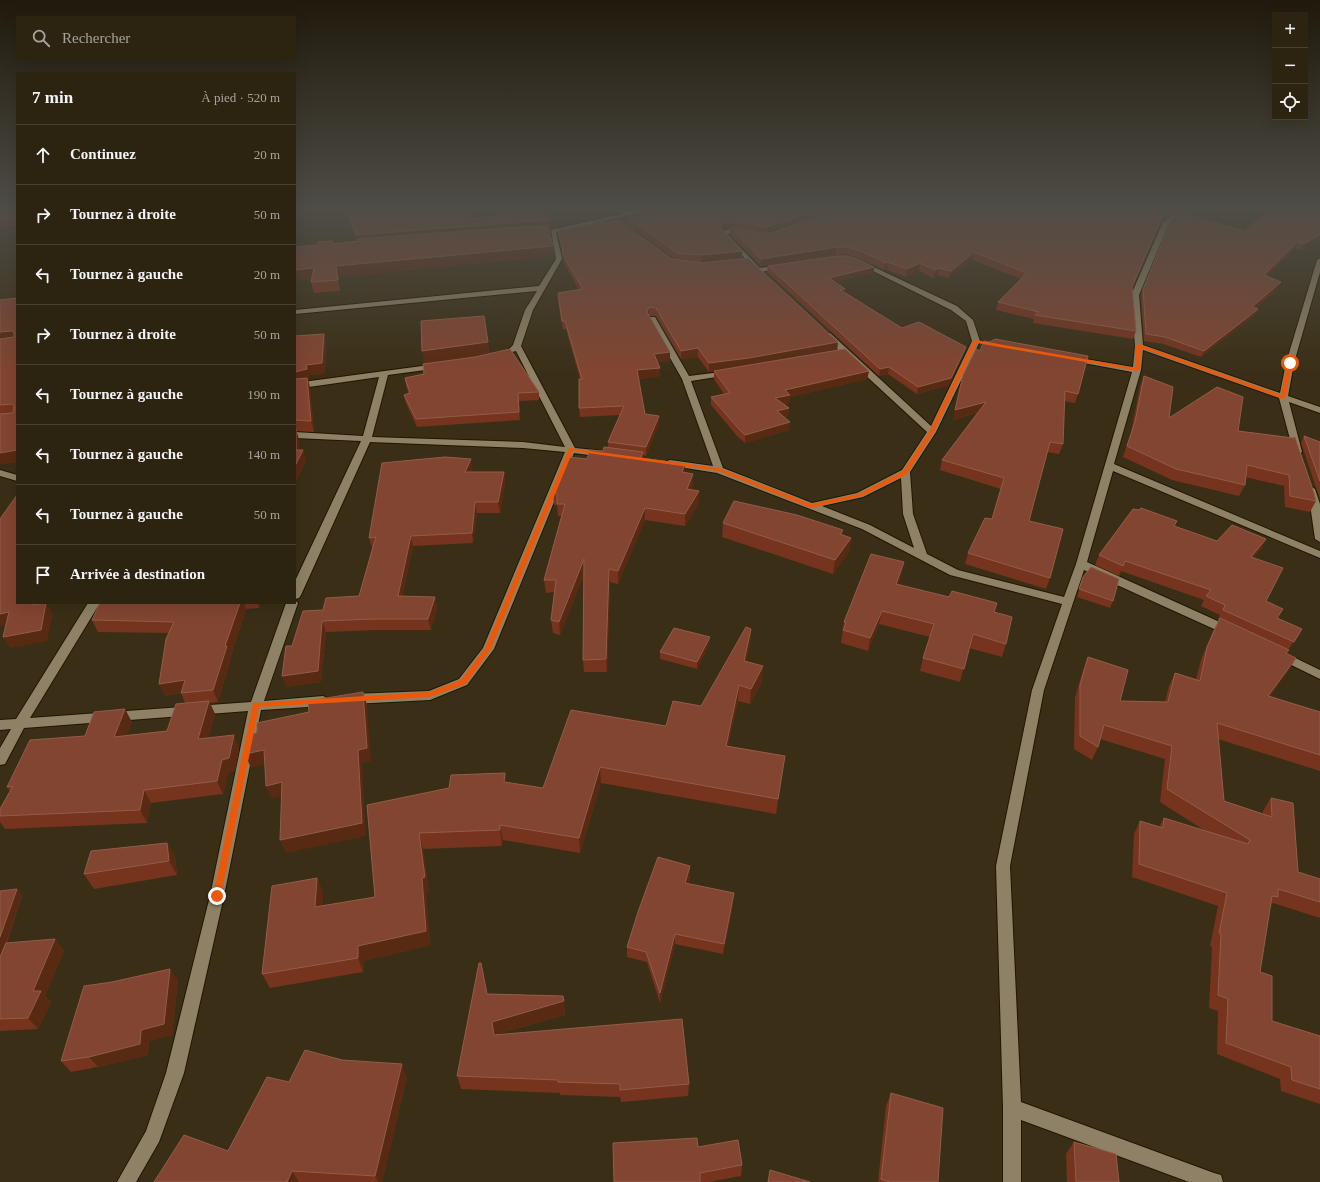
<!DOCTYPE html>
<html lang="fr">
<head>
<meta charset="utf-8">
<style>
  :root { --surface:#2c2310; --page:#382f1e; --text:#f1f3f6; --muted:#a6a49f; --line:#484030 }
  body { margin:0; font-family:Georgia,serif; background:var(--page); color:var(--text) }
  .controls { position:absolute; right:12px; top:12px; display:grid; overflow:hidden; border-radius:0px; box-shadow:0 4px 16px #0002 }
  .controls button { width:36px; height:36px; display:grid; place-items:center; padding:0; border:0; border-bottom:1px solid var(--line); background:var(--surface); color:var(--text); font:20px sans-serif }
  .stop { position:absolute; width:12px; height:12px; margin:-9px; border:3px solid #ea580c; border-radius:50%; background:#fff }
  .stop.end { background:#ea580c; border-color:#fff; box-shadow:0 1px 4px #0008 }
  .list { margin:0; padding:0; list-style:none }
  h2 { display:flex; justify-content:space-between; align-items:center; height:52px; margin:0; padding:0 16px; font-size:17px }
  h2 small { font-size:13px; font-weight:400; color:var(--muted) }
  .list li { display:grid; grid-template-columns:26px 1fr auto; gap:12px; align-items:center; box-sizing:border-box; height:60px; padding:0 16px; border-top:1px solid var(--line) }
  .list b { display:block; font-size:15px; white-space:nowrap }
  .list em { font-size:13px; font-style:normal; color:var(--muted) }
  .icon { flex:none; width:22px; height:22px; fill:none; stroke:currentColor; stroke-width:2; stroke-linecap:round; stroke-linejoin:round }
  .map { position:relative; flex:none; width:1320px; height:1182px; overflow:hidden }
  .search { position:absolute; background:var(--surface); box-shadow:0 4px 16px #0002; left:16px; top:16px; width:280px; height:44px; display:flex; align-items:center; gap:10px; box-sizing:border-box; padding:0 14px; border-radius:0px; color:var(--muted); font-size:15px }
  .panel { position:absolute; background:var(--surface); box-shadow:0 4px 16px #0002; left:16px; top:72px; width:280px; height:532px; border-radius:0px }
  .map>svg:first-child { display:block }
</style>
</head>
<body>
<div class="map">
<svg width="1320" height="1182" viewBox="0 0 1320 1182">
  <rect width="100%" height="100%" fill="#3a2f16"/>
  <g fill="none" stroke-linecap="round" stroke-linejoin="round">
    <defs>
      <g id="minor">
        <path d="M 608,207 C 616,207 620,210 627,211 C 633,212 647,207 656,207 L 630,215 L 556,232 L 562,259 L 533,310 L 521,346 L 575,448 L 604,451 L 609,454 L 604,457 L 574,453 L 494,649 L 467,685 L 430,700 L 352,704 L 348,702 L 346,699 L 348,696 L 352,694 L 429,691 L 459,679 L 483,648 L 565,452 L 523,448 L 370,442 L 301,595 L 299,598 L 295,599 L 295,581 L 361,441 L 295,438 L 295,432 L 363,436 L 379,377 L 295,389 L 295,383 L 437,364 L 441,366 L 440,368 L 388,375 L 372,437 L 523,442 L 565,447 L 516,351 L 512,352 L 508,350 L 513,345 L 525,310 L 537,291 L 295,314 L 295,310 L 539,286 L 556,259 L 551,230 L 622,214 Z"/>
        <path d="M 1184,207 L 1191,207 L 1169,223 L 1139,295 L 1143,345 L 1280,393 L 1286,363 L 1317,260 L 1320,258 L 1320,272 L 1294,363 L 1288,396 L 1320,407 L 1320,413 L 1289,402 L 1302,452 L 1300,454 L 1294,454 L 1279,398 L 1143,350 L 1141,370 L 1114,464 L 1320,551 L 1320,558 L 1113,471 L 1087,562 L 1233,628 L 1235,631 L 1233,634 L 1225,634 L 1084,570 L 1044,690 L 1010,866 L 1021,1102 L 1214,1173 L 1221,1175 L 1223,1182 L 1189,1182 L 1021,1120 L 1021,1182 L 1003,1182 L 1003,1108 L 996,866 L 1032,690 L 1062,604 L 950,575 L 862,529 L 717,473 L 667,465 L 665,463 L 667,461 L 670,460 L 713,466 L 682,379 L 648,319 L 649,317 L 655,317 L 689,376 L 729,371 L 733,373 L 729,375 L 691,381 L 723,468 L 812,503 L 857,493 L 902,470 L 927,432 L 824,337 L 824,333 L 830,333 L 931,426 L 972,341 L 966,321 L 951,310 L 859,264 L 859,262 L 863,262 L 957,306 L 973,320 L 980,341 L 936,432 L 910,472 L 913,514 L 927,554 L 958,570 L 1064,597 L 1076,564 L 1132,372 L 1073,361 L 1069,359 L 1073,357 L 1133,367 L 1135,346 L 1131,295 L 1163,222 ZM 901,478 L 903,514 L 914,548 L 870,525 L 822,506 L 863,497 Z"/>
        <polygon points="734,228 746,233 743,235 734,232 727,234 760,268 781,265 784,267 783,268 760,272 755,269 721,234 723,231"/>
        <polygon points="0,470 17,475 17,481 0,476"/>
        <polygon points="1310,486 1315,489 1320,504 1320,542 1315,539 1310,504 1305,489"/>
        <polygon points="295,600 298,603 264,701 323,696 327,698 329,701 327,704 323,706 261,710 224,896 184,1073 159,1142 136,1182 117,1182 146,1131 166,1073 210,896 248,711 24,728 5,764 0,765 0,748 11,729 0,730 0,720 16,719 88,603 100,603 30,718 251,702 286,603 295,603"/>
        <polygon points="1281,651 1320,670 1320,679 1277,658 1275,655 1277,652"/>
      </g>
    </defs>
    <use href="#minor" stroke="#211600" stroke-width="2"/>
    <use href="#minor" fill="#8e8165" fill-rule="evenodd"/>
  </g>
  <g fill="#76331e" fill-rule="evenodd">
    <polygon points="0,207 17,207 17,226 0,227"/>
    <polygon points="344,207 465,207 470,219 549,228 554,256 338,277 340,291 314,293 311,282 312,279 298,280 333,244 357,241"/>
    <path d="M 618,207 L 1157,207 L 1170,211 L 1168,216 L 1165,218 L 1162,218 L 1160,224 L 1132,288 L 1136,331 L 1133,339 L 1033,323 L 1034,319 L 996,310 L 998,302 L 1021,279 L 972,260 L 949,278 L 938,275 L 933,278 L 919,271 L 906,277 L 887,270 L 884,270 L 862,260 L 846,254 L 836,255 L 761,266 L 730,235 L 730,229 L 722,230 L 742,251 L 742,258 L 838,342 L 837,350 L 869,371 L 867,379 L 790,397 L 789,403 L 784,404 L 789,408 L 788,416 L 784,417 L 789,430 L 745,443 L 737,436 L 711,405 L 711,397 L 724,394 L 714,379 L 714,371 L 709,372 L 698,357 L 681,359 L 656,316 L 649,316 L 670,352 L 670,361 L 658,362 L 660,376 L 639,379 L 645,414 L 659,424 L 646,456 L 643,455 L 643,458 L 685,464 L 685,472 L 693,474 L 693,486 L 691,490 L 699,491 L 699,503 L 685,526 L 645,520 L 618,584 L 610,582 L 607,672 L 584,672 L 583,660 L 584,574 L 560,635 L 553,633 L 551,620 L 555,592 L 546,593 L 544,580 L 562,516 L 558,516 L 557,505 L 554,505 L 553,493 L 587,459 L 608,448 L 608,442 L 620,415 L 580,417 L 579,408 L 580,379 L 566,329 L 563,329 L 558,301 L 558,293 L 579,290 L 563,261 L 562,253 L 559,238 L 558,230 L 675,259 L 628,225 L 628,218 L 641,216 L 637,214 L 637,209 L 629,210 L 622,208 ZM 802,222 L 769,234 L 768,234 Z"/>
    <polygon points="1320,207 1301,250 1295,248 1267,276 1278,288 1256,308 1258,309 1255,315 1201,357 1163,344 1144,341 1141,295 1143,289 1191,217 1244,231"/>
    <polygon points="768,266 874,267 874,273 835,282 845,289 845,292 902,328 966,347 964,353 949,385 917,394 888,374 879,376 767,272"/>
    <polygon points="17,298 17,462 0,464 0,300"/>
    <polygon points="324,334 326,344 325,374 309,375 309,380 308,380 310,388 314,432 296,431 299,440 299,450 306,461 295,483 295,336"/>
    <polygon points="488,342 489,354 539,392 539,400 519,401 520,420 417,427 406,403 404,395 409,394 406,386 405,378 424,374 480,356 424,364"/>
    <polygon points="980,351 1078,394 1075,403 1064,401 1063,444 1059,454 1047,452 1029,521 1050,578 1046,589 965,564 968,553 992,519 1001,489 940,470 942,460 977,413 953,420"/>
    <polygon points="1144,376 1169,418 1238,431 1293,438 1316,501 1310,512 1285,507 1284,486 1245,477 1245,485 1239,496 1172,480 1123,457 1131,432 1140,387"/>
    <polygon points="1304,436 1320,442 1320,499 1301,443"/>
    <polygon points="472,469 471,472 504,472 505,482 500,513 477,513 473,543 413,546 402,597 435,597 437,608 431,630 376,630 326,632 321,682 286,687 292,646 323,610 359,596 372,548 369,538"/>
    <polygon points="723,523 843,530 842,535 851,538 849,552 833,574 722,537"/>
    <polygon points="1175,526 1217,541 1266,539 1261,549 1254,557 1266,601 1278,618 1302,629 1286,653 1296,658 1288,671 1270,696 1320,712 1320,771 1218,739 1224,801 1263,814 1263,811 1271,798 1298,872 1320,879 1320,918 1273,903 1270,907 1260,972 1272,1021 1320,1036 1320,1104 1281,1091 1280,1079 1217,1054 1218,1011 1209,1008 1212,947 1210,946 1218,906 1132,877 1134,834 1140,821 1159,827 1164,818 1207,832 1160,802 1165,759 1100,739 1098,747 1092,760 1074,749 1075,698 1083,670 1088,657 1120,701 1165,702 1169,686 1175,673 1196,679 1201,660 1213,631 1219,621 1218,620 1220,615 1201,606 1204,600 1121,571 1119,576 1095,565 1099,555"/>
    <polygon points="904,562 901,575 898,585 994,612 1006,644 1002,657 969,648 960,682 920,671 923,658 930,637 879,624 868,651 841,643 844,622"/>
    <polygon points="1083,577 1113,601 1110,608 1077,597"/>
    <polygon points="100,603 260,603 259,608 246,609 231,656 231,658 218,702 210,703 215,714 208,738 234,735 239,749 235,771 228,773 223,794 151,803 147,823 5,829 0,822 0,809 10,791 7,787 85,736 132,722 127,735 167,731 185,703 181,693 165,696 169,633 98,632 92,620"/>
    <polygon points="751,629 750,644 746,661 763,666 762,682 750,704 738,701 728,746 785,756 776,814 601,783 580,853 503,840 502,846 423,849 429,892 426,893 430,945 364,961 363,972 270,988 262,974 317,878 323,893 322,906 375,897 367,805 507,782 543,788 666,726 701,706"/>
    <polygon points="709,644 697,669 660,659 660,652"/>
    <polygon points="167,843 175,857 177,875 94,889 84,874"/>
    <polygon points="690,866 690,876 688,884 733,904 723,954 675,944 660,1003 647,962 627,957 627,947"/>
    <polygon points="17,889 22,896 6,945 55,939 64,951 45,996 51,1002 38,1029 0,1031 0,957"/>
    <polygon points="481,963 487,994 563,996 565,1015 498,1034 689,1084 688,1096 621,1102 620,1097 560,1095 560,1093 461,1089 457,1076"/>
    <polygon points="178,980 172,1035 149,1041 148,1055 98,1067 71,1072 61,1061"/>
    <polygon points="407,1077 382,1182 154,1182 228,1151 289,1082"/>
    <polygon points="891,1093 938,1182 878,1182 886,1106"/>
    <polygon points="1074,1142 1119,1182 1067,1182 1066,1154"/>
    <polygon points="698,1147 742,1165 741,1176 709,1182 614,1182"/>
  </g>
  <g fill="#592a13">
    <polygon points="629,207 649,207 637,208 637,209 629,210"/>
    <polygon points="828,207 847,207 767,234 767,227"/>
    <polygon points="1170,211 1168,216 1165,218 1167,213"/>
    <polygon points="1162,217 1160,224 1130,294 1132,287"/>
    <polygon points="549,220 549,228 357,243 356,235"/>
    <polygon points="735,222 735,229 731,228 730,229 722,230 720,228 722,223"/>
    <polygon points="1320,235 1320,240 1301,250 1303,244"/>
    <polygon points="1298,242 1295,248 1262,281 1264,275"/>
    <polygon points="553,246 554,256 338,277 340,291 336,266"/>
    <polygon points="837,247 836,255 761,266 761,259"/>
    <polygon points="742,251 742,259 702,262 702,255"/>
    <polygon points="974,252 972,260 949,278 951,271"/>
    <polygon points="888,262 887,270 884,270 886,263"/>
    <polygon points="920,263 919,271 906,277 907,269"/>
    <polygon points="874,267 874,273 828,284 829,278"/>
    <polygon points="314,268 316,279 298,280 295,270"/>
    <polygon points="939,268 938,275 933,278 935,270"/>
    <polygon points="1281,282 1278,288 1250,313 1252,307"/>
    <polygon points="845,289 844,295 840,290"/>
    <polygon points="649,307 649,316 647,312"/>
    <polygon points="1258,309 1255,315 1201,357 1204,351"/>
    <polygon points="12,331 17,341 0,342 0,332"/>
    <polygon points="324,334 326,344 325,374 309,375 309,380 308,380 310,388 314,432 311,421 295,383 295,372 306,365"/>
    <polygon points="488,342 489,355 424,364 422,351"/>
    <polygon points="838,342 837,350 749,367 709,372 709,363"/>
    <polygon points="966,347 964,353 949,385 917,394 918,387"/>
    <polygon points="698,348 698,357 681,359 681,351"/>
    <polygon points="670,352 670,361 654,363 654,354"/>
    <polygon points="889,367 888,374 879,376 880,369"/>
    <polygon points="660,368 660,376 637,379 637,370"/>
    <polygon points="869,371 867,379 790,397 789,403 774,406 775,398 785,390"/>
    <polygon points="518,393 519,401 520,420 519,412"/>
    <polygon points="986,402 983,411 953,420 955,410"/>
    <polygon points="789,408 788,416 777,419 777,411"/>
    <polygon points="659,416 659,424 646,456 646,447"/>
    <polygon points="790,422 789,430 745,443 745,435"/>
    <polygon points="296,429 299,440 299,459 303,450 306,461 295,483"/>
    <polygon points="17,450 17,462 0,464 0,453"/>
    <polygon points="471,459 472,469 467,483 465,472"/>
    <polygon points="685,464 685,476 682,472"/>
    <polygon points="504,472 505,482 500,513 498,502"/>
    <polygon points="693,474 693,486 686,501 687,489"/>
    <polygon points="699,491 699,503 685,526 685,514"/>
    <polygon points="475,502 477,513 473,543 472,533"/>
    <polygon points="645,508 645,520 618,584 618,571"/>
    <polygon points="411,536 413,546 400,607 398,596"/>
    <polygon points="851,538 849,552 833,574 835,560"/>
    <polygon points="1266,539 1261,549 1246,566 1251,557"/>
    <polygon points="584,559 585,571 560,635 559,622"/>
    <polygon points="904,562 901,575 893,597 896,584"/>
    <polygon points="609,569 610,582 607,672 606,659"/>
    <polygon points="435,597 437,608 431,630 428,619"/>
    <polygon points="33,603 42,603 38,616 32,605"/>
    <polygon points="46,603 53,614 47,641 10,648 3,637"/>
    <polygon points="240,603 244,603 246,609 231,656 231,658 218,702 213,690 225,646"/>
    <polygon points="257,603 260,603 259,608"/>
    <polygon points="882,611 879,624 868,651 870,638"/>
    <polygon points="9,612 16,623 0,626 0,614"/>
    <polygon points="322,621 326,632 321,682 286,687 282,676"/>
    <polygon points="751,629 750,644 743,676 744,661"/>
    <polygon points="710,637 709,644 697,669 697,662"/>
    <polygon points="1296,658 1288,671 1260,709 1268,696"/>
    <polygon points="763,666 762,682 750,704 751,689"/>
    <polygon points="185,680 181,693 165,696 159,684"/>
    <polygon points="739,685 738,701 725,761 726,746"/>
    <polygon points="363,692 367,705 371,761 362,763 366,836 286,853 280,840"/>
    <polygon points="209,701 215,714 204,752 198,739"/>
    <polygon points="125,709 132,722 122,750 114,737"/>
    <polygon points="234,735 239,749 235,771 228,773 223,794 217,781 222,760"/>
    <polygon points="264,750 269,763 251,768 245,754"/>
    <polygon points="785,756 783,771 776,814 778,799"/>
    <polygon points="600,767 601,783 580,853 579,838"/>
    <polygon points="505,773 508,788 504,782"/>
    <polygon points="282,782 287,795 271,799 266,786"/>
    <polygon points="144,790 151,803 147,823 140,810"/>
    <polygon points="500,825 503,840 502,846 500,830"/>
    <polygon points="419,833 423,849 429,892 426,893 430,945 364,961 363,972 358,958 358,946"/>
    <polygon points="167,843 175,857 177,875 169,861"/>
    <polygon points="690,866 690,876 684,893 685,883"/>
    <polygon points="317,878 323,893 322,922 315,907"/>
    <polygon points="17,889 22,896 4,948 0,957 0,937"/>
    <polygon points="734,893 733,904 723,954 724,944"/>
    <polygon points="675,934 675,944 660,1003 660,993"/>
    <polygon points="55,939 64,951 45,996 51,1002 38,1029 28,1018 33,991"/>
    <polygon points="170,969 178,980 172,1035 149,1041 148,1055 98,1067 89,1057 141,1030"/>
    <polygon points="564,1001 565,1015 495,1035 494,1035 492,1022"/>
    <polygon points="402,1064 407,1077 382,1182 378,1182 375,1176"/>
    <polygon points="292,1171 299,1182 287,1182"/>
  </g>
  <g fill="#824531" stroke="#915d4a">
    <polygon points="0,207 17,207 17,218 0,219"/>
    <polygon points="345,207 465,207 470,219 543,211 549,220 356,235"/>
    <polygon points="639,207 828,207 767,227 735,222 722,223 720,228 742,251 702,255 677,253 628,218 654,214 637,208"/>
    <polygon points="846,207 1122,207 1162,217 1132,287 1136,331 1035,315 1039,312 998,302 1027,273 974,252 951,271 939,268 935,270 920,263 907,269 888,262 886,263 863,252 847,247 837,247 761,259 731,228 769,234"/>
    <polygon points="1140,207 1157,207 1170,211 1167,213"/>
    <polygon points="1276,207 1320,207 1320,235 1303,244 1298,242 1264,275 1281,282 1252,307 1258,309 1204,351 1165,337 1146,334 1143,289 1172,218 1179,213 1191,217 1193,216 1244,231"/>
    <polygon points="618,220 672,259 702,263 748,258 838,342 749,358 709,363 698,348 681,351 656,308 649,307 647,312 670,352 654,354 660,368 637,370 645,414 659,416 646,447 608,442 624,406 579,408 579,379 582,379 565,321 562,321 558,293 583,289 562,253 563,251 558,230"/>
    <polygon points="548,225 553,246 336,266 338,280 311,282 314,268 295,270 295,247 317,245 318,242 332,241 333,244 358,241 357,239"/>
    <polygon points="837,256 847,256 857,259 874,267 829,278 845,289 840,290 902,328 919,322 966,347 951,378 918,387 889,367 880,369 768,266"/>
    <polygon points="17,298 17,450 0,453 0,414 13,413 14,406 12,404 0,405 0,339 14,337 14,332 12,331 0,332 0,300"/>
    <polygon points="484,316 488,342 422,351 421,321"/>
    <polygon points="324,334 322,363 306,365 307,369 295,372 295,336"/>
    <polygon points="995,339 1088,356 1078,394 1065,391 1063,444 1050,442 1029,521 1063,529 1050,578 968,553 985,518 992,519 1004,478 942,460 986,402 955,410 963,375 976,349 980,351 984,341 990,342"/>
    <polygon points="510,349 539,392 518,393 519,412 416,419 404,395 410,393 405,378 424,374 423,364 475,357"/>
    <polygon points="845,349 869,371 785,390 790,395 775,398 789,408 777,411 790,422 745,435 738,428 711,397 730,393 714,371"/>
    <polygon points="1144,376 1173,387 1169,418 1217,387 1243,397 1238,431 1293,438 1295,437 1314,493 1316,501 1290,496 1289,475 1247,465 1245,485 1176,469 1127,446 1135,422"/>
    <polygon points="307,378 311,421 295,420 295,379"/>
    <polygon points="295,429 296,429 296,450 303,450 295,466"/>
    <polygon points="1304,436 1320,442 1320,481"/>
    <polygon points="604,447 643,452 640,458 685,464 682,472 693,474 687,489 699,491 685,514 645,508 618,571 609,569 606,659 583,660 584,559 559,622 551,620 556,580 544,580 565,504 557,504 557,493 553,493 568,457 587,459 590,450 603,451"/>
    <polygon points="445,457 471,459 465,472 504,472 498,502 475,502 472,533 411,536 398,596 435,597 428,619 373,619 322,621 318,671 282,676 286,646 292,646 303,611 323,610 326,598 359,596 376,537 369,538 382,463"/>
    <polygon points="17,495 17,603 33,603 32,605 46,603 41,630 3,637 9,612 0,614 0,519"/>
    <polygon points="734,501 797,515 843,530 840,534 851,538 835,560 723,523"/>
    <polygon points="1141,508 1177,521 1174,526 1217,541 1232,525 1266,539 1251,557 1283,568 1266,601 1283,609 1277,618 1302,629 1294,642 1223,610 1225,605 1206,596 1211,590 1125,561 1123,566 1099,555 1133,509 1139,510"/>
    <polygon points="871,554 904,562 896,584 949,597 952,591 997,603 994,612 1012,617 1006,644 973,634 964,669 923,658 934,624 882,611 870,638 843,630 846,623 844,622"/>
    <polygon points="1091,567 1119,579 1113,601 1079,589 1083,577"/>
    <polygon points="100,603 240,603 225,646 227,646 213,690 181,693 185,680 159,684 166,639 174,622 92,620"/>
    <polygon points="1220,618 1289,650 1286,653 1296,658 1268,696 1320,712 1320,755 1217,723 1224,801 1272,817 1271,798 1293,803 1298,872 1320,879 1320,902 1278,889 1278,897 1272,896 1260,972 1272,976 1272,1021 1320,1036 1320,1089 1292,1080 1291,1067 1226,1043 1228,999 1218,995 1221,934 1219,933 1227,893 1139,864 1140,821 1163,828 1164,818 1248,844 1250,840 1167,789 1172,746 1104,725 1098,747 1080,736 1080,685 1088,657 1128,670 1120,701 1168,702 1175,673 1200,681 1207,647"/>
    <polygon points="746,627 751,629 744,661 763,666 751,689 739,685 726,746 785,756 778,799 600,767 579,838 500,825 500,830 419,833 425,877 422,878 426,931 358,946 358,958 262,974 272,886 317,878 315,907 375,897 367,805 449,788 451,775 505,773 504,782 543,788 571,710 666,726 673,701 701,706"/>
    <polygon points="674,628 710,637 697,662 660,652"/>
    <polygon points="363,692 367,748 358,750 362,823 280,840 282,782 266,786 264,750 245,754 250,734 257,733 257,723 309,712 308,701"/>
    <polygon points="209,701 198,739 234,735 229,758 222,760 217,781 144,790 140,810 0,816 0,809 13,786 7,787 30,740 85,736 94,712 125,709 114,737 167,731 176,704"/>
    <polygon points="167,843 169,861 84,874 91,851"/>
    <polygon points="658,857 690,866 685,883 734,893 724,944 675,934 660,993 646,952 627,947 638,912"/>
    <polygon points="17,889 0,937 0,891"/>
    <polygon points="55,939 33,991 41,991 28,1018 0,1019 0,957 6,943"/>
    <polygon points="479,963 481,963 487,994 563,996 564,1001 492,1022 494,1035 682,1019 689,1084 620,1090 620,1084 558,1082 558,1080 457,1076"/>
    <polygon points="170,969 164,1024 141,1030 140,1044 89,1057 61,1061 84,986 112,982"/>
    <polygon points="305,1050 342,1060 402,1064 375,1176 292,1171 287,1182 154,1182 184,1135 228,1151 267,1077 289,1082"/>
    <polygon points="891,1093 943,1108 938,1182 890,1182 881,1179"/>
    <polygon points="697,1138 698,1147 738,1140 742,1165 700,1173 700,1182 614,1182 613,1143"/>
    <polygon points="1074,1142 1116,1154 1119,1182 1076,1182"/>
    <polygon points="770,1170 810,1182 768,1182"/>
  </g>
  <linearGradient id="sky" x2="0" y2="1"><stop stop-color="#201a0c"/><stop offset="0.56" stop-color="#4f4d47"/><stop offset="1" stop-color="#4f4d47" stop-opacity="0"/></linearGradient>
  <rect width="1320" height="372" fill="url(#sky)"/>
  <polygon fill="#ea580c" points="976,340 1135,368 1136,346 1139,344 1281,395 1287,363 1290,361 1292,363 1286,397 1283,399 1141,348 1140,370 1137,371 977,343 934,432 907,474 862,496 811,508 718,471 573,451 491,649 466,684 430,697 259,707 221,896 220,899 214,899 213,896 253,703 429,692 461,680 485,648 569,448 719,468 811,504 858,494 903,471 929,432 973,342"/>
</svg>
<div class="controls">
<button>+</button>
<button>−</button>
<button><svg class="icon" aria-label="locate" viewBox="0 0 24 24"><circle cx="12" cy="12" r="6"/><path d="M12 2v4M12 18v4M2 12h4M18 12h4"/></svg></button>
</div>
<div class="stop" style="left:1290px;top:363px"></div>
<div class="stop end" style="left:217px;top:896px"></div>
<div class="search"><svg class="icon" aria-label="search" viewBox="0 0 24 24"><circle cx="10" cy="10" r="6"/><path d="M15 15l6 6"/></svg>Rechercher</div>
<section class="panel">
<h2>7 min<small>À pied · 520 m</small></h2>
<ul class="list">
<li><svg class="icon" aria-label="ahead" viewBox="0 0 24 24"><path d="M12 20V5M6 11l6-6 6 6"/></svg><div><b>Continuez</b></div><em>20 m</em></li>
<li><svg class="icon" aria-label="right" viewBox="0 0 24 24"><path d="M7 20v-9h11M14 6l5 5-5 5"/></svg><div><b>Tournez à droite</b></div><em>50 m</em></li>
<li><svg class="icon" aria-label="left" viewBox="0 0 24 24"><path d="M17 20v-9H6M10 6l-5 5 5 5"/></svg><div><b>Tournez à gauche</b></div><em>20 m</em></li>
<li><svg class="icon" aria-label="right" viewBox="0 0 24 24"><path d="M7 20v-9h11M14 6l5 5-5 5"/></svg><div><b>Tournez à droite</b></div><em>50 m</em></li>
<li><svg class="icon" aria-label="left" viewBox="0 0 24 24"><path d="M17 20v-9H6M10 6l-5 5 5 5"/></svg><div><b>Tournez à gauche</b></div><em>190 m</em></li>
<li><svg class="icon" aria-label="left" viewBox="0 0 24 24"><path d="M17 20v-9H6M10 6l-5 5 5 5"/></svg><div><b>Tournez à gauche</b></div><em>140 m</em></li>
<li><svg class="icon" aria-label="left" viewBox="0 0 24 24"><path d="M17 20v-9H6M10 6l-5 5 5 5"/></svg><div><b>Tournez à gauche</b></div><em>50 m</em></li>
<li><svg class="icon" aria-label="arrive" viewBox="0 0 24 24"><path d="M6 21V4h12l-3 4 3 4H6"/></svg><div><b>Arrivée à destination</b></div></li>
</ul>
</section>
</div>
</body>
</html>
